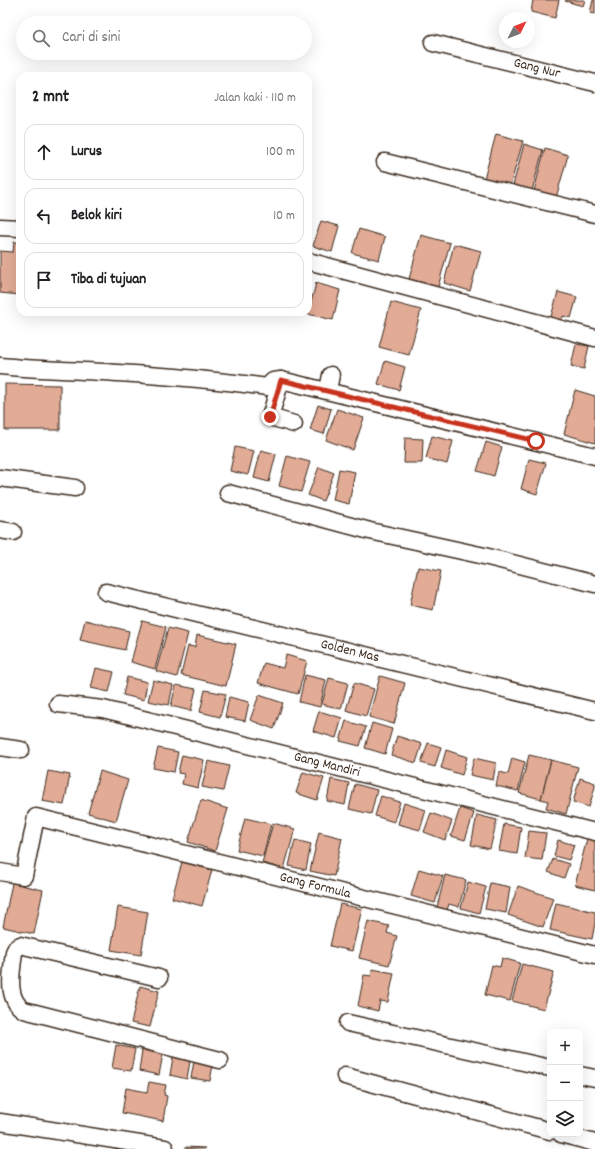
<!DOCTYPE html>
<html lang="id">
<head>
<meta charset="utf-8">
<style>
  :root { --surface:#fff; --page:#f2f2f2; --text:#202124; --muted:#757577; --line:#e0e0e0 }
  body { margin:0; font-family:Dekko,sans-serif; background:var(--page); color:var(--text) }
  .controls { position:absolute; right:12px; bottom:12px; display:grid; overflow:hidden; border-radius:8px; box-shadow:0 4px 16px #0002 }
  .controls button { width:36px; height:36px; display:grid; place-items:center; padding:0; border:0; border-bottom:1px solid var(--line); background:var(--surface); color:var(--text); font:20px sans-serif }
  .compass { position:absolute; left:499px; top:12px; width:36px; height:36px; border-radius:50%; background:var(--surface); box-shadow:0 4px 16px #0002; rotate:48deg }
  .stop { position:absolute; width:12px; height:12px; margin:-9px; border:3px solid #c8321e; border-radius:50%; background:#fff }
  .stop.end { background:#c8321e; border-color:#fff; box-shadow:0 1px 4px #0008 }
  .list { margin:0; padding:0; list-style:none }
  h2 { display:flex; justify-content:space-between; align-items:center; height:52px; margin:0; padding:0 16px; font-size:17px }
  h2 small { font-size:13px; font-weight:400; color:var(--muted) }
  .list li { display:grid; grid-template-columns:26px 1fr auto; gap:12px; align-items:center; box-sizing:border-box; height:56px; margin:0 8px 8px; padding:0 8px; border:1px solid var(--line); border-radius:12px }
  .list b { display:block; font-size:15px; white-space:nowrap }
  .list em { font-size:13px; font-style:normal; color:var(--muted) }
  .icon { flex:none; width:22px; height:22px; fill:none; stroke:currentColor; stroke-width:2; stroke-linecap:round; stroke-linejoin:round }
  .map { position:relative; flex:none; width:595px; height:1149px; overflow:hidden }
  .search { position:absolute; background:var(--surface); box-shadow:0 4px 16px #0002; left:16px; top:16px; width:296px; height:44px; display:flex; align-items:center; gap:10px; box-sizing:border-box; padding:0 14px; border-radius:22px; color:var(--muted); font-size:15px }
  .panel { position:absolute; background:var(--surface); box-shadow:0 4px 16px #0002; left:16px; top:72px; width:296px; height:244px; border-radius:12px }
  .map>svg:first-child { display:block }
</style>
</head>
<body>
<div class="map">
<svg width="595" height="1149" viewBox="0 0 595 1149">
  <rect width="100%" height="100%" fill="#fff"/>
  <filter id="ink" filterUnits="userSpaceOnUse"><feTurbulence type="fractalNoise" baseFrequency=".025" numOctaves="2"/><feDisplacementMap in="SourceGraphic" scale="8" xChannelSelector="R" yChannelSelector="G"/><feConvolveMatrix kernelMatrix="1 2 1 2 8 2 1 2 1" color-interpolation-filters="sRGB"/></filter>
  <g filter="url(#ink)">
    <g fill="#e1ab96" stroke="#3b2a1e">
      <polygon points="533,0 559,0 555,18 531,12"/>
      <polygon points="566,0 585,0 583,6 565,1"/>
      <polygon points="593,0 595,0 595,14 590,13"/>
      <polygon points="496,134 523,141 510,186 484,179"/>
      <polygon points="524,144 543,150 531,194 512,189"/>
      <polygon points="545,148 568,155 556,198 534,191"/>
      <polygon points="321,221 339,226 332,252 313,246"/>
      <polygon points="359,229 385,237 379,260 352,253"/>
      <polygon points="421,235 450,243 438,287 409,279"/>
      <polygon points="14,242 20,242 20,295 0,293 0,251 13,252"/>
      <polygon points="454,244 481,251 470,291 444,283"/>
      <polygon points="316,283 340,290 333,320 308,314"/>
      <polygon points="558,292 577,297 571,318 563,316 561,324 550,320"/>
      <polygon points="391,302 421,310 409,355 379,347"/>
      <polygon points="576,344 589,346 584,369 571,366"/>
      <polygon points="385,361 405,367 399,390 378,384"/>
      <polygon points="5,384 60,385 60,430 5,430"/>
      <polygon points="575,390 595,396 595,443 564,434"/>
      <polygon points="318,405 331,409 324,434 310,430"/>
      <polygon points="337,409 364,418 353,450 326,440"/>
      <polygon points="432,436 453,441 447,464 426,458"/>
      <polygon points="405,438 423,439 422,463 404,463"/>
      <polygon points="486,442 502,447 494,476 477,471"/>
      <polygon points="235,447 254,451 248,475 230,471"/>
      <polygon points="261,450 276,454 269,482 254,478"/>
      <polygon points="287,456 310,462 301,492 279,486"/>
      <polygon points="529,459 546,463 537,494 521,489"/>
      <polygon points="319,467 334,473 323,501 308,495"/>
      <polygon points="339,469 355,472 349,504 333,500"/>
      <polygon points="418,567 441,571 433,610 410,605"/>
      <polygon points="85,620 129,631 125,650 80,640"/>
      <polygon points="142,621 166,627 155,669 131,662"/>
      <polygon points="168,628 188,633 177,677 156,671"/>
      <polygon points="197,635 236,644 226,686 181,675 188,646 195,647"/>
      <polygon points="286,655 307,661 298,694 258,683 264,663 283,668"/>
      <polygon points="96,668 114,672 109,692 91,688"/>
      <polygon points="305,675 326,680 320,707 299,702"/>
      <polygon points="380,676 405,683 394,724 369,717"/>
      <polygon points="127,677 147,682 144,700 123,695"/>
      <polygon points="329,678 348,683 341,709 322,704"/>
      <polygon points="153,680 173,685 169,705 148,701"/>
      <polygon points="354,683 374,689 366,716 346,710"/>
      <polygon points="176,685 196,689 191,711 171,706"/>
      <polygon points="205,690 226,694 220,717 200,712"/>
      <polygon points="259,695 283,703 274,729 250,720"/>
      <polygon points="229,697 249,702 245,721 225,717"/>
      <polygon points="319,711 342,718 336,738 313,731"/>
      <polygon points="346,721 366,727 360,746 340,741"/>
      <polygon points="372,723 392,729 385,754 365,748"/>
      <polygon points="397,736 422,744 416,763 391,755"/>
      <polygon points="428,743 441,747 435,767 421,763"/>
      <polygon points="158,748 178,752 174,772 153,768"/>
      <polygon points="446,750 467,757 462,775 441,768"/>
      <polygon points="182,755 204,760 198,788 182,784 184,774 178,773"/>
      <polygon points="529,755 551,760 541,799 519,793"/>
      <polygon points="474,758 496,763 493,780 470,775"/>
      <polygon points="512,758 525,762 518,791 496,786 499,772 508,774"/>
      <polygon points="551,760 578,767 566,814 546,808 548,801 541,799"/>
      <polygon points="208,761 229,766 223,791 202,787"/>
      <polygon points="48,771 70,775 64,805 42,801"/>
      <polygon points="100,771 128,780 116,821 88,813"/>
      <polygon points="303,772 324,778 317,800 296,793"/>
      <polygon points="580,778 595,783 595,787 589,807 573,802"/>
      <polygon points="331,779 349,783 345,805 327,801"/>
      <polygon points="355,784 377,790 371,814 349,809"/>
      <polygon points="381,796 400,802 394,822 375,816"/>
      <polygon points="201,800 228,809 215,851 188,842"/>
      <polygon points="404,803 426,810 420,830 398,824"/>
      <polygon points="460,808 474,813 465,840 451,836"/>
      <polygon points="431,813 452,821 445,840 424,832"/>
      <polygon points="477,815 497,820 490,849 471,845"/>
      <polygon points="245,818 271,824 263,856 237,850"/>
      <polygon points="273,823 295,829 284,869 262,863"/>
      <polygon points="504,824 521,827 517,854 499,851"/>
      <polygon points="529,831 546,833 542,860 525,858"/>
      <polygon points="319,832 342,838 334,876 310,871"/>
      <polygon points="588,835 595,837 595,890 575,885"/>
      <polygon points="295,840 311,844 306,870 289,866"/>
      <polygon points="558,840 574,845 569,860 554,856"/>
      <polygon points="553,859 569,864 564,878 548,872"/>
      <polygon points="182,862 212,870 202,906 172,898"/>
      <polygon points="419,869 443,876 435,903 411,896"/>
      <polygon points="445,875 466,880 459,907 449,904 447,910 437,907"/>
      <polygon points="468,882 486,887 479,913 461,908"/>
      <polygon points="12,883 43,890 34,934 3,927"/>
      <polygon points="490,883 510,887 506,913 485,909"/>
      <polygon points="518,886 553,898 543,927 508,915"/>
      <polygon points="556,903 595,912 595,923 592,939 550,930"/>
      <polygon points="340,904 362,909 352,951 330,946"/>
      <polygon points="118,907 148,912 141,955 111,950"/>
      <polygon points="368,921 389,926 387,933 397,936 389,965 359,958"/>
      <polygon points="502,958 520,963 510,1001 485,995 492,965 500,967"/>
      <polygon points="522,964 554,972 544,1009 512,1001"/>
      <polygon points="372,969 394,973 388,1002 380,1001 378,1011 358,1006 364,975 371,976"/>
      <polygon points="140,986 159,991 150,1027 131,1023"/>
      <polygon points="116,1045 135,1049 131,1071 112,1068"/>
      <polygon points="142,1050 163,1054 159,1075 139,1071"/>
      <polygon points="173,1057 190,1061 187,1079 170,1075"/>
      <polygon points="194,1061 213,1065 210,1081 191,1078"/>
      <polygon points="149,1082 166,1085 164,1095 167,1096 163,1121 122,1113 126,1088 147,1092"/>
      <polygon points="186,1147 205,1148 204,1149 186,1149"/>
    </g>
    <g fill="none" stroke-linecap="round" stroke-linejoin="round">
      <defs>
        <g id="minor">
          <path id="s1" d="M 433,43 L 595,83"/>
          <polyline points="385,162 595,214"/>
          <polyline points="0,227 20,228"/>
          <polyline points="308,261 595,338"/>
          <path d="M 0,366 C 39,370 79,370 118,373 C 168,376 217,380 267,387 L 273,381 L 281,380 L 595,456"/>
          <polyline points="281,380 270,417 294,424"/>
          <polyline points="328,390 331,375"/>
          <polyline points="0,478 75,488"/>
          <polyline points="228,493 370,531 480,555 595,584"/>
          <polyline points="0,530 13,532"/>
          <path id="s2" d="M 106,592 L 595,711"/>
          <path id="s3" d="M 58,704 L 103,709 L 595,832"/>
          <polyline points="0,747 21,750"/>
          <path id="s4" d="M 0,872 L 24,876 L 36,817 L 595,955"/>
          <path d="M 159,978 L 20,945 L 16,948 L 14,952 C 12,971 5,999 24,1010 L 220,1060"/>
          <polyline points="348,1023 550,1068"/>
          <polyline points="580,1075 595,1078"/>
          <polyline points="345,1076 550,1131"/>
          <polyline points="0,1122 165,1148"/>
          <polyline points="561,1134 595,1143"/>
        </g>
      </defs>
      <use href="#minor" stroke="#3b2a1e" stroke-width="19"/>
      <use href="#minor" stroke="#fff" stroke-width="16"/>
    </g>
  </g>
  <g fill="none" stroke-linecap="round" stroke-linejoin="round" filter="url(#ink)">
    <polyline stroke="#c8321e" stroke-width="5" points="270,417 281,380 536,441"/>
  </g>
  <g text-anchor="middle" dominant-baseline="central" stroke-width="3" stroke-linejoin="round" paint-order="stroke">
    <g font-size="14" fill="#3b2a1e" stroke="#fff">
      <text stroke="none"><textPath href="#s1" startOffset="107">Gang Nur</textPath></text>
      <text stroke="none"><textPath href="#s2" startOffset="251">Golden Mas</textPath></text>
      <text stroke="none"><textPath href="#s3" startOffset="276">Gang Mandiri</textPath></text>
      <text stroke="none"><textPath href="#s4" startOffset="372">Gang Formula</textPath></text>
    </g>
  </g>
</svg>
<div class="controls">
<button>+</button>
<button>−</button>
<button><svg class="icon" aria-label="layers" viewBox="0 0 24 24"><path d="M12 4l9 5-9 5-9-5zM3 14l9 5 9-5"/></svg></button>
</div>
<svg class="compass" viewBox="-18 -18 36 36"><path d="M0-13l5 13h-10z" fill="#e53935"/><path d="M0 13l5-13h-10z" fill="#757577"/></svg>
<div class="stop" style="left:536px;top:441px"></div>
<div class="stop end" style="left:270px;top:417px"></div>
<div class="search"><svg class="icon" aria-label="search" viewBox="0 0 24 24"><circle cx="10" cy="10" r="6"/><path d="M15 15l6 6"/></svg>Cari di sini</div>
<section class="panel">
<h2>2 mnt<small>Jalan kaki · 110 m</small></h2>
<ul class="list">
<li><svg class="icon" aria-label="ahead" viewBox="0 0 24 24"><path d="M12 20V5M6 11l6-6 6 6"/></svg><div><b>Lurus</b></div><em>100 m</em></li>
<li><svg class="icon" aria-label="left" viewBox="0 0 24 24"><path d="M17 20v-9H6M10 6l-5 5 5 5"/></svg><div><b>Belok kiri</b></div><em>10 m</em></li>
<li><svg class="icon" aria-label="arrive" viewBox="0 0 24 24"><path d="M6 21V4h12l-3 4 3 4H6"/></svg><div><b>Tiba di tujuan</b></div></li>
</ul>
</section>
</div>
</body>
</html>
